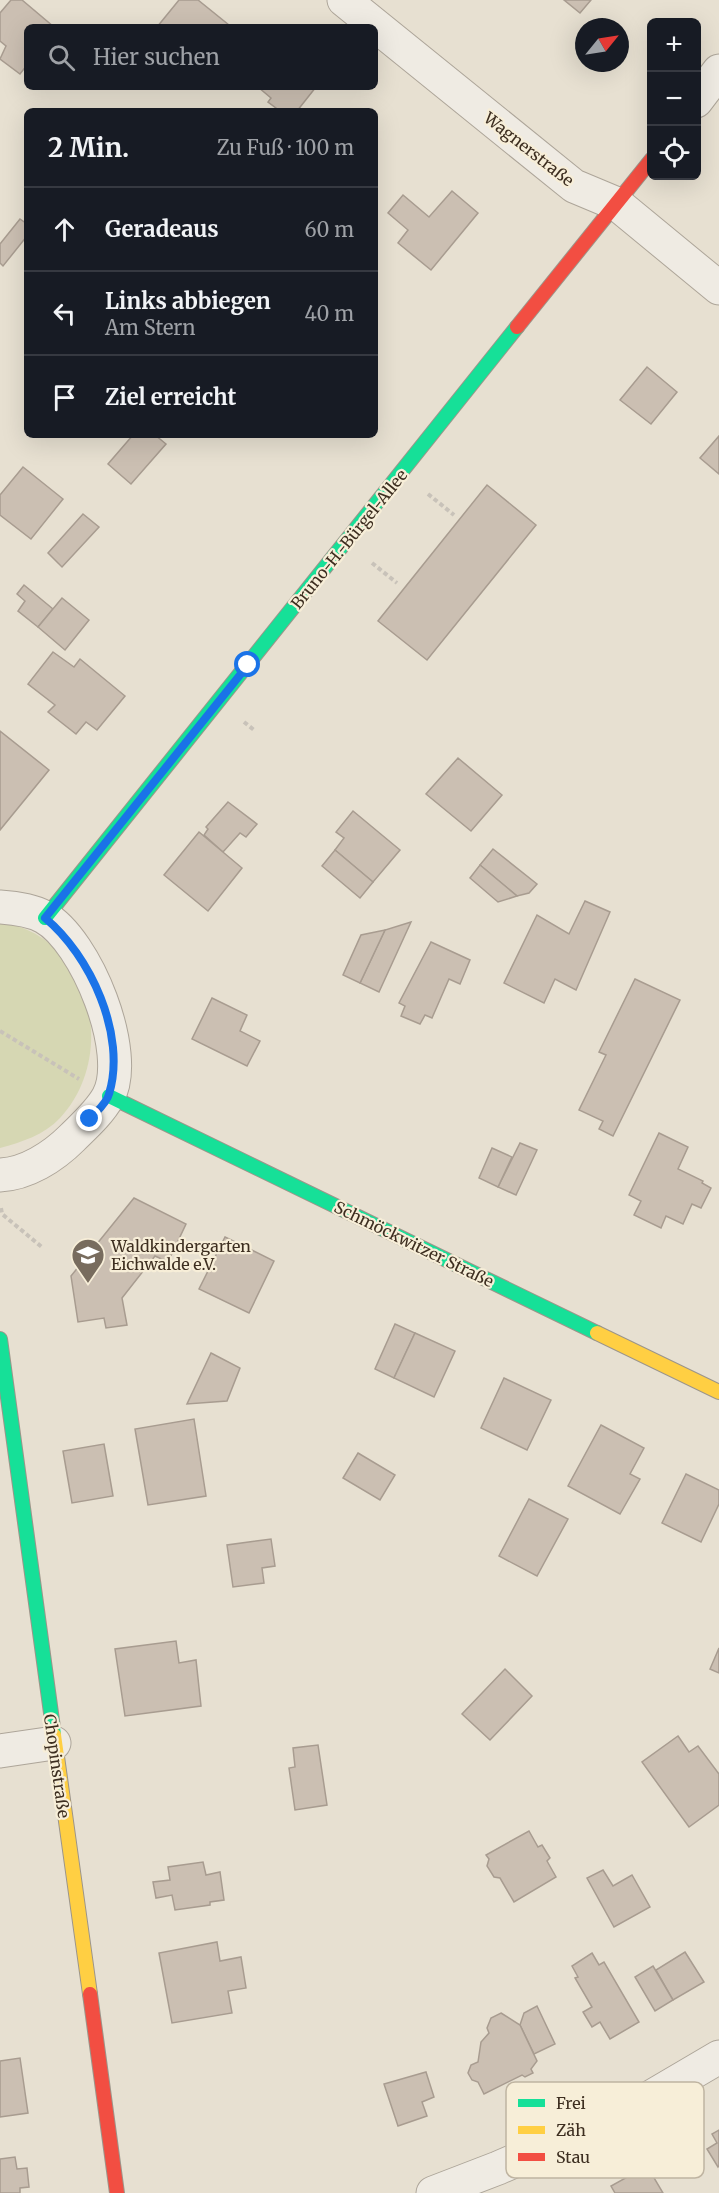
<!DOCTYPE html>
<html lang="de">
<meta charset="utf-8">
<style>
body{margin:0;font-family:Merriweather,serif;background:#20242c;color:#f1f3f6}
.controls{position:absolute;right:18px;top:18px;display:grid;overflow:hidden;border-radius:9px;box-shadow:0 6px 24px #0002}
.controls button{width:54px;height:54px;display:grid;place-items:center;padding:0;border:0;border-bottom:2px solid #363941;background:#171b24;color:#f1f3f6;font:30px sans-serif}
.compass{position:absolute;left:575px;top:18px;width:54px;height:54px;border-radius:50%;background:#171b24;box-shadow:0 6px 24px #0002;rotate:60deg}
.stop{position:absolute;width:18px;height:18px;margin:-14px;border:4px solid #1a73e8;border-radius:50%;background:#fff}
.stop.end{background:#1a73e8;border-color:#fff;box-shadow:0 2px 6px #0008}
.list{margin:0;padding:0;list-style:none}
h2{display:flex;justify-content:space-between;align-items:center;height:78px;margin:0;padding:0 24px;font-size:26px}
h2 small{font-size:20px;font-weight:400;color:#9ea1a6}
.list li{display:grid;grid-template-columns:39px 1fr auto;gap:18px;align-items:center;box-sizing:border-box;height:84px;padding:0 24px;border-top:2px solid #363941}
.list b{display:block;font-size:22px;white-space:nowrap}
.list p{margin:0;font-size:20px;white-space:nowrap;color:#9ea1a6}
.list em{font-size:20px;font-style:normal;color:#9ea1a6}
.icon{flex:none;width:33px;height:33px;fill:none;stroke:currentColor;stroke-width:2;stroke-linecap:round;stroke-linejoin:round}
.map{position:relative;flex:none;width:719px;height:2193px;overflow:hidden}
.search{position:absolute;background:#171b24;box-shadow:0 6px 24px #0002;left:24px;top:24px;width:354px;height:66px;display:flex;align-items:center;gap:15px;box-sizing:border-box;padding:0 21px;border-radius:9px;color:#9ea1a6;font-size:22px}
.panel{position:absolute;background:#171b24;box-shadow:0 6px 24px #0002;left:24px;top:108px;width:354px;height:330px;border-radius:9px}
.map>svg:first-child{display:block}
.green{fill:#d6d7b3}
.building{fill:#cbbfb2;stroke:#a89c90;stroke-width:1.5}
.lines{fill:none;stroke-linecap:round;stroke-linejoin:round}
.street-casing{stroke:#ada599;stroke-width:35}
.fast-casing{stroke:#9c958a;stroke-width:16}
.slow-casing{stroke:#9c958a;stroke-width:16}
.jam-casing{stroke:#9c958a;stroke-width:16}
.path{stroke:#c8c2b9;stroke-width:4;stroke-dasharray:4.5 3;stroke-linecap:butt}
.street{stroke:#efebe3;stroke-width:33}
.fast{stroke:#16e098;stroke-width:14}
.slow{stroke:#ffcf43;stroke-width:14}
.jam{stroke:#f24e42;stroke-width:14}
.route{stroke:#1a73e8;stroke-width:8}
.labels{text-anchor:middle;stroke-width:4.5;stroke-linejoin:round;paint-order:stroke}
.street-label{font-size:16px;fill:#3d2e20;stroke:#f7eed8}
.poi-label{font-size:16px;fill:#3d2e20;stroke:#f7eed8;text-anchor:start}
.key{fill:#f7eed8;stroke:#bfb4a1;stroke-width:1.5}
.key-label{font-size:16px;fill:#3d2e20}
</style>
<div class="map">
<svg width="719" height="2193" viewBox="0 0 719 2193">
<rect width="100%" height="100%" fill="#e7e0d1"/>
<path class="green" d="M0 922C90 935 120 1053 60 1118 44 1135 22 1142 0 1148Z"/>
<g class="building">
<polygon points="11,0 22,0 54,27 27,27 27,65 20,74 0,59 6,46 0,41 0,13"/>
<polygon points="179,0 198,0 229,25 157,27"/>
<polygon points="564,0 591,0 580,13"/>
<polygon points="258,87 316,87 297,111 280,111 268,102 271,98"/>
<polygon points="452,191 478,213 431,270 398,243 408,230 388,213 403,195 429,217"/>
<polygon points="20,219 27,224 27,236 3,266 0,263 0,244"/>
<polygon points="647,367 677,392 651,424 620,400"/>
<polygon points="133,435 155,435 166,444 131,484 108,464"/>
<polygon points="719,436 719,474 700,458"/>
<polygon points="23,467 63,499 31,539 0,515 0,495"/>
<polygon points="487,485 536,525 427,660 378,621"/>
<polygon points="83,514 99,527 62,567 48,553"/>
<polygon points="24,585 53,609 38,627 18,611 25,601 17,594"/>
<polygon points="62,598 89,620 65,650 38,627"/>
<polygon points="53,652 74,667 80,659 125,696 97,730 86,722 76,734 48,712 55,705 28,684"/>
<polygon points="0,731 49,770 0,830"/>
<polygon points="458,758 502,795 471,831 426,794"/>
<polygon points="228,802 257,824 246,837 240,833 223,852 204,835 208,829 206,827"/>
<polygon points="353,811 400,850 373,882 335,850 344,838 336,832"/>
<polygon points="199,832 242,868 208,911 164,875"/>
<polygon points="493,849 537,884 529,893 517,896 480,865"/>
<polygon points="335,850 373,882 360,898 322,866"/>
<polygon points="480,865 517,896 498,902 470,878"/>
<polygon points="585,901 610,912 576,990 555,979 544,1003 504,983 537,915 569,934"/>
<polygon points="411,922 379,992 360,983 385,930"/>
<polygon points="385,930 360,983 343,975 361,935"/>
<polygon points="431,942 470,960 460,984 449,979 432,1018 425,1015 420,1024 401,1016 405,1006 399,1003"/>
<polygon points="635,979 680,1000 613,1136 599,1129 603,1121 579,1110 606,1055 599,1052"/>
<polygon points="212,998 247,1015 240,1031 260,1041 247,1066 192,1039"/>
<polygon points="659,1133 688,1147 678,1169 703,1181 702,1183 711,1188 701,1208 692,1204 683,1224 666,1216 661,1228 634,1215 641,1201 629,1195"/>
<polygon points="520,1143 537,1150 516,1195 498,1187"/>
<polygon points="492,1148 512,1157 498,1187 479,1178"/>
<polygon points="134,1198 186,1224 168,1262 155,1256 122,1298 127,1325 106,1328 104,1318 78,1322 71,1276"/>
<polygon points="225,1237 274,1261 249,1313 199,1289"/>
<polygon points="395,1324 415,1333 394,1378 375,1369"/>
<polygon points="415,1333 455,1351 434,1397 394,1378"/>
<polygon points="211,1353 240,1368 227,1401 187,1404"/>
<polygon points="504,1378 551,1400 527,1450 481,1428"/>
<polygon points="194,1419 206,1496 148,1505 135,1429"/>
<polygon points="601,1425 644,1448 630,1474 640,1479 620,1514 568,1486"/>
<polygon points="104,1444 113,1496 72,1503 63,1451"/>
<polygon points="358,1453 395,1475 380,1500 343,1478"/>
<polygon points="686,1474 719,1490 719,1504 701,1542 662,1523"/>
<polygon points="529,1499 568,1519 537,1576 499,1556"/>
<polygon points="271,1539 275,1566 262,1568 264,1583 233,1587 227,1545"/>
<polygon points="176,1641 179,1663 196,1660 201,1706 125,1716 115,1649"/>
<polygon points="719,1648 719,1673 710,1669"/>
<polygon points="505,1669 532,1696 490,1740 462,1714"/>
<polygon points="678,1736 689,1752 698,1746 719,1774 719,1805 689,1827 642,1762"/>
<polygon points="318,1745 327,1805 295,1810 289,1768 295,1767 293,1748"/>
<polygon points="529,1831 538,1847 542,1845 550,1858 547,1861 556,1877 514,1902 500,1878 494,1877 487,1866 489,1859 486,1855"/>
<polygon points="203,1862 206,1875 220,1872 224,1900 210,1902 210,1905 175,1910 172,1895 156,1898 153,1882 170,1880 168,1867"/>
<polygon points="603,1870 613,1886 632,1875 650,1907 614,1927 587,1878"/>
<polygon points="217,1942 220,1961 241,1957 246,1988 228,1991 232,2013 172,2023 159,1953"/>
<polygon points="685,1952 704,1982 673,2000 656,1970"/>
<polygon points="592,1953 599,1965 604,1962 639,2022 610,2039 600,2022 592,2027 583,2012 592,2007 575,1978 578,1977 572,1966"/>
<polygon points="653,1966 673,2000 655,2011 635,1977"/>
<polygon points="537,2006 555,2044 534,2054 520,2025 524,2013"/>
<polygon points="501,2013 520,2025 537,2061 531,2069 533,2073 525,2077 522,2075 484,2094 478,2082 472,2080 468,2073 471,2065 478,2062 481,2042 489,2033 487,2028 491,2018"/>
<polygon points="20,2058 28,2113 0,2117 0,2061"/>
<polygon points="426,2072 434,2097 422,2102 427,2116 398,2126 384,2084"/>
<polygon points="719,2130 719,2166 718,2167 707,2149 717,2143 712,2134"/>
<polygon points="15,2157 17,2169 27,2168 29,2187 20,2188 20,2193 0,2193 0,2159"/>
<polygon points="647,2166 663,2193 615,2193 611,2186"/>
</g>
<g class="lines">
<defs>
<g id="street">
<polyline points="344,0 574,186 617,204 719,288"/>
<polyline points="696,101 719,71"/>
<path d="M0 907C15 908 31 910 44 917 86 940 132 1054 108 1097 99 1113 84 1126 72 1138 53 1157 26 1174 0 1175"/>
<polyline points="0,1751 54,1743"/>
<polyline points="433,2193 498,2168 622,2114 719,2057"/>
</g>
<g id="fast">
<polyline points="45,918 517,327"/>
<polyline points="109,1096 597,1333"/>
<polyline points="0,1339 54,1735"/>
</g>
<g id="slow">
<polyline points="597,1333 719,1392"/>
<polyline points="54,1735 90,1994"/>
</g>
<g id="jam">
<polyline points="517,327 652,159"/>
<polyline points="90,1994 117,2193"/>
</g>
</defs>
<use href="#street" class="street-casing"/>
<use href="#fast" class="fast-casing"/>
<use href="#slow" class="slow-casing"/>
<use href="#jam" class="jam-casing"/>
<g class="path">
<polyline points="428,494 454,515"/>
<polyline points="372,563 397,583"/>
<polyline points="244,722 254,730"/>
<polyline points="0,1031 79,1079"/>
<polyline points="1,1208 2,1214 43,1248"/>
</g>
<use href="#street" class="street"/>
<use href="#fast" class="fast"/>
<use href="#slow" class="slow"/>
<use href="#jam" class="jam"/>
</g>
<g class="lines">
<path class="route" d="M90 1119C96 1112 107 1103 109 1094 127 1035 90 955 45 918L248 665"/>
</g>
<defs>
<symbol id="school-pin" viewBox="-11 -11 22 30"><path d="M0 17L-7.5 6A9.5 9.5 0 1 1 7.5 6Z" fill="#786c5e" stroke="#f7eed8"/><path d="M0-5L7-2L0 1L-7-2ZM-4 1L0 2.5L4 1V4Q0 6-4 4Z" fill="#fff"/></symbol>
</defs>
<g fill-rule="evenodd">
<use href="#school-pin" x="69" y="1236" width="38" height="52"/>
</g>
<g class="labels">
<g class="street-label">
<text transform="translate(529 149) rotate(38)" y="6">Wagnerstraße</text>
<text transform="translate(349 539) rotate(-51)" y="6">Bruno-H.-Bürgel-Allee</text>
<text transform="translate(414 1244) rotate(26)" y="6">Schmöckwitzer Straße</text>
<text transform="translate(57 1766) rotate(82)" y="6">Chopinstraße</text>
</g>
<g class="poi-label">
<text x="111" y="1252">Waldkindergarten<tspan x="111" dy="18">Eichwalde e.V.</tspan></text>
</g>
</g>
<rect x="506" y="2082" width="198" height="96" rx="9" class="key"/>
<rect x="518" y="2099" width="27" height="8" fill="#16e098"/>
<rect x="518" y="2126" width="27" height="8" fill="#ffcf43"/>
<rect x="518" y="2153" width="27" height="8" fill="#f24e42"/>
<g class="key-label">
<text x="556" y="2109">Frei</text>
<text x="556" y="2136">Zäh</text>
<text x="556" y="2163">Stau</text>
</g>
</svg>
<div class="controls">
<button>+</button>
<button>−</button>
<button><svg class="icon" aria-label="locate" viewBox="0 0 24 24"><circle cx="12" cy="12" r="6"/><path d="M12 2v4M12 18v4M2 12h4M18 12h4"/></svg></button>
</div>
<svg class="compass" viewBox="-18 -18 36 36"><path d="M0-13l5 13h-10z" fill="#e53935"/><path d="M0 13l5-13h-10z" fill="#9ea1a6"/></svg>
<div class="stop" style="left:248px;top:665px"></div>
<div class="stop end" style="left:90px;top:1119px"></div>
<div class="search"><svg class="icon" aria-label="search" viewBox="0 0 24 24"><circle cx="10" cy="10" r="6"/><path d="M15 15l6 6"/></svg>Hier suchen</div>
<section class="panel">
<h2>2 Min.<small>Zu Fuß · 100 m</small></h2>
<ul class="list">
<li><svg class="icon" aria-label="ahead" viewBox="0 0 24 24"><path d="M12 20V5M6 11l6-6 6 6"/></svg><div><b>Geradeaus</b></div><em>60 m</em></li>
<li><svg class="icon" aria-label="left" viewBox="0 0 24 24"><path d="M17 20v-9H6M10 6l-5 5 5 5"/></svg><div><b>Links abbiegen</b><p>Am Stern</p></div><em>40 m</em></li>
<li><svg class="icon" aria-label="arrive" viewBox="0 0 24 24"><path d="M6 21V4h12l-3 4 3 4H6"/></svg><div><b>Ziel erreicht</b></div></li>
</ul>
</section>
</div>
